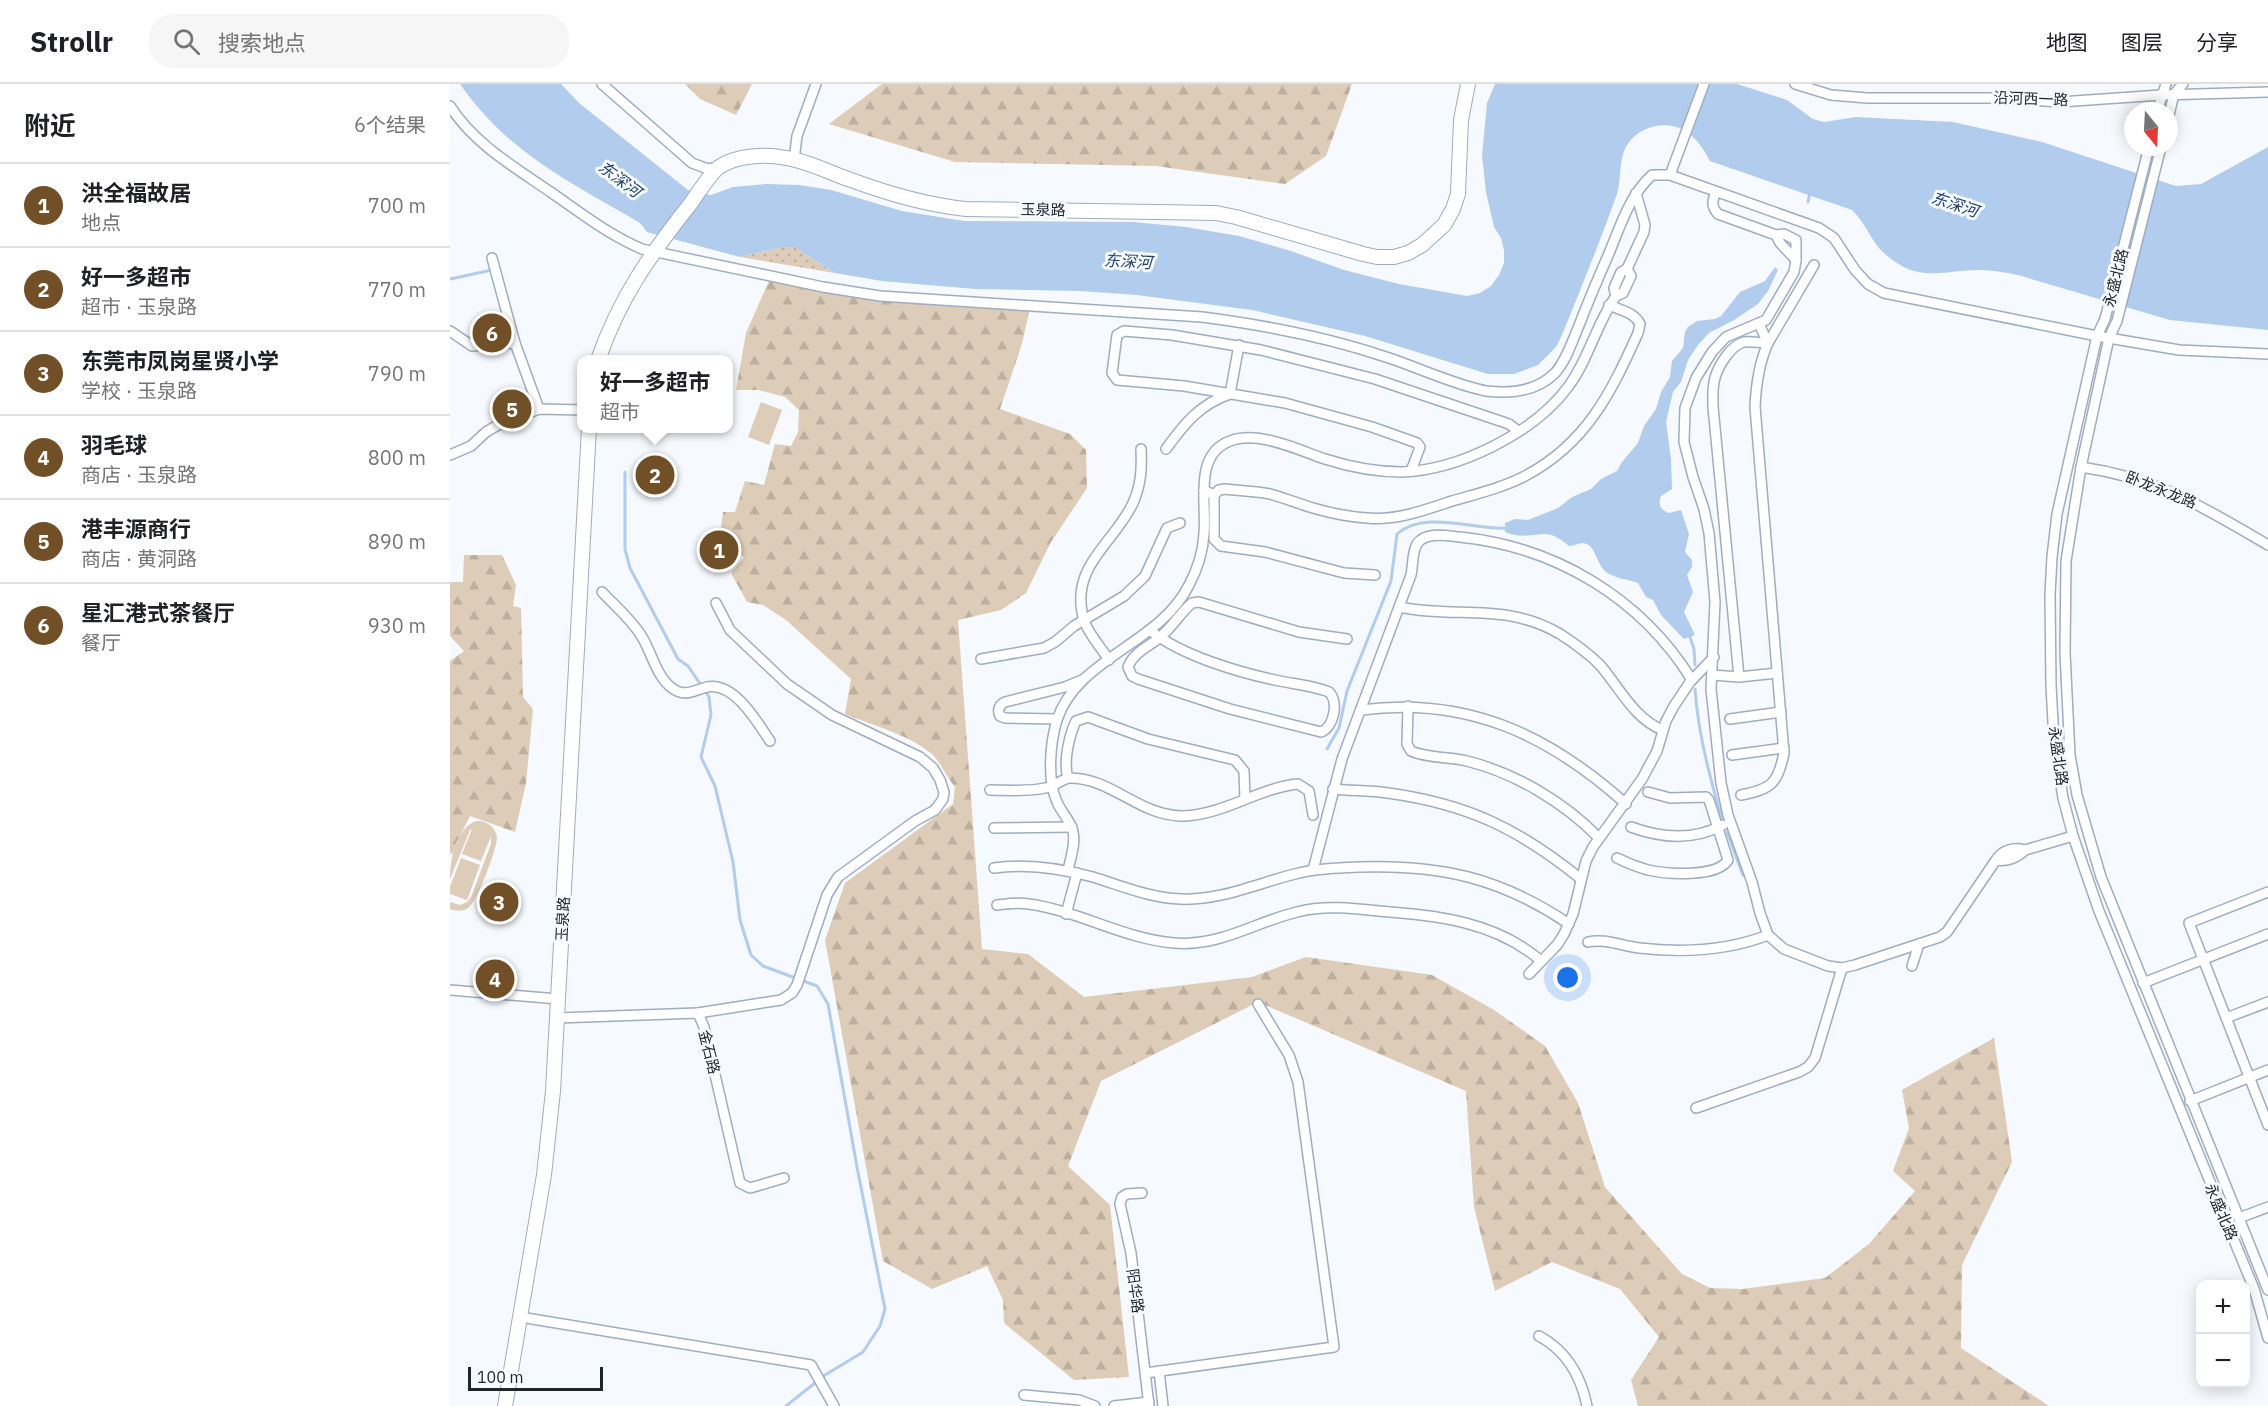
<!DOCTYPE html>
<html lang="zh">
<meta charset="utf-8">
<style>
body{margin:0;font-family:"IBM Plex Sans","Noto Sans SC",sans-serif;background:#f6f6f6;color:#202124}
.controls{position:absolute;right:18px;bottom:18px;display:grid;overflow:hidden;border-radius:12px;box-shadow:0 3px 15px #0003}
.controls button{width:54px;height:54px;display:grid;place-items:center;padding:0;border:0;border-bottom:2px solid #e0e0e0;background:#fff;color:#202124;font:30px sans-serif}
.compass{position:absolute;left:1674px;top:18px;width:54px;height:54px;border-radius:50%;background:#fff;box-shadow:0 3px 15px #0003;rotate:162deg}
.scale{position:absolute;left:18px;bottom:15px;width:135px;box-sizing:border-box;padding-left:6px;border:3px solid #1f252c;border-top:0;font-size:16px;line-height:21px;white-space:nowrap;color:#1f252c;-webkit-text-stroke:4px #f6f9fd;paint-order:stroke}
.you{position:absolute;left:1118px;top:894px;width:21px;height:21px;margin:-15px;border:4px solid #fff;border-radius:50%;background:#1a73e8;box-shadow:0 0 0 9px #1a73e833}
.badge{display:grid;place-items:center;width:39px;height:39px;border-radius:50%;background:#715027;color:#fff;font-size:20px;font-weight:700}
.pin{position:absolute;translate:-50% -50%;border:3px solid #fff;box-shadow:0 2px 6px #0006}
.popup{position:absolute;left:127px;top:271px;width:156px;height:78px;box-sizing:border-box;display:grid;place-content:center;border-radius:12px;background:#fff;filter:drop-shadow(0 2px 4px #0005);font-size:20px;white-space:nowrap;color:#757577}
.popup b{font-size:22px;color:#202124}
.popup::after{content:'';position:absolute;left:50%;top:100%;margin-left:-12px;border:12px solid transparent;border-top-color:#fff}
.list{margin:0;padding:0;list-style:none}
h2{display:flex;justify-content:space-between;align-items:center;height:78px;margin:0;padding:0 24px;font-size:26px}
h2 small{font-size:20px;font-weight:400;color:#757577}
.list li{display:grid;grid-template-columns:39px 1fr auto;gap:18px;align-items:center;box-sizing:border-box;height:84px;padding:0 24px;border-top:2px solid #e0e0e0}
.list b{display:block;font-size:22px;white-space:nowrap}
.list p{margin:0;font-size:20px;white-space:nowrap;color:#757577}
.list em{font-size:20px;font-style:normal;color:#757577}
.icon{flex:none;width:33px;height:33px;fill:none;stroke:currentColor;stroke-width:2;stroke-linecap:round;stroke-linejoin:round}
.map{position:relative;flex:none;width:1818px;height:1322px;overflow:hidden}
header{display:flex;align-items:center;gap:36px;box-sizing:border-box;height:84px;padding:0 30px;background:#fff;border-bottom:2px solid #e0e0e0}
header strong{font-size:28px}
nav{display:flex;gap:33px;margin-inline-start:auto;font-size:21px}
.search{width:420px;height:54px;background:#f6f6f6;display:flex;align-items:center;gap:15px;box-sizing:border-box;padding:0 21px;border-radius:24px;color:#757577;font-size:22px}
main{display:flex}
aside{flex:1;background:#fff}
.map>svg:first-child{display:block}
.forest{fill:url(#forest-firs)}
.park{fill:url(#park-dots)}
.pitch{fill:#ddccb8}
.water{fill:#b2cced}
.lines{fill:none;stroke-linecap:round;stroke-linejoin:round}
.stream{stroke:#b2cced;stroke-width:3}
.street-casing{stroke:#9eadc0;stroke-width:12}
.secondary-casing{stroke:#9eadc0;stroke-width:16}
.street{stroke:#fff;stroke-width:9}
.secondary{stroke:#fff;stroke-width:14}
.labels{text-anchor:middle;stroke-width:6;stroke-linejoin:round;paint-order:stroke}
.street-label{font-size:15px;fill:#1f252c;stroke:#f6f9fd}
.water-label{font-size:16px;font-style:italic;fill:#1d3f6a;stroke:#f6f9fd}
</style>
<header>
<strong>Strollr</strong>
<div class="search"><svg class="icon" aria-label="search" viewBox="0 0 24 24"><circle cx="10" cy="10" r="6"/><path d="M15 15l6 6"/></svg>搜索地点</div>
<nav><a>地图</a><a>图层</a><a>分享</a></nav>
</header>
<main>
<aside>
<h2>附近<small>6个结果</small></h2>
<ul class="list">
<li><span class="badge">1</span><div><b>洪全福故居</b><p>地点</p></div><em>700 m</em></li>
<li><span class="badge">2</span><div><b>好一多超市</b><p>超市 · 玉泉路</p></div><em>770 m</em></li>
<li><span class="badge">3</span><div><b>东莞市凤岗星贤小学</b><p>学校 · 玉泉路</p></div><em>790 m</em></li>
<li><span class="badge">4</span><div><b>羽毛球</b><p>商店 · 玉泉路</p></div><em>800 m</em></li>
<li><span class="badge">5</span><div><b>港丰源商行</b><p>商店 · 黄洞路</p></div><em>890 m</em></li>
<li><span class="badge">6</span><div><b>星汇港式茶餐厅</b><p>餐厅</p></div><em>930 m</em></li>
</ul>
</aside>
<div class="map">
<svg width="1818" height="1322" viewBox="0 0 1818 1322">
<defs>
<pattern id="forest-firs" width="22" height="20" patternUnits="userSpaceOnUse" patternTransform="scale(1.5)"><rect width="22" height="20" fill="#ddccb8"/><path d="M5 1l3.5 6h-7zM16 11l3.5 6h-7z" fill="#bdaf9e"/></pattern>
<pattern id="park-dots" width="8" height="8" patternUnits="userSpaceOnUse" patternTransform="scale(1.5)"><rect width="8" height="8" fill="#ddccb8"/><path d="M2 2h.1M6 6h.1" fill="none" stroke="#bdaf9e" stroke-width="1.8" stroke-linecap="round"/></pattern>
</defs>
<rect width="100%" height="100%" fill="#f6f9fd"/>
<g class="forest">
<polygon points="235,0 302,0 286,31 250,15"/>
<polygon points="432,0 902,0 876,72 835,100 706,82 505,78 379,40"/>
<path d="M319 197 456 216 580 225 571 263 550 325 620 350 636 366 637 404 601 458 576 509 551 526 508 536 532 865 578 870 634 913 802 893 856 873 982 891 1044 926 1095 962 1128 1019 1155 1103 1232 1190 1260 1204 1293 1205 1375 1194 1419 1160 1465 1107 1443 1087 1459 1044 1452 1006 1544 954 1562 1078 1512 1181 1511 1264 1599 1322H1188L1181 1296 1209 1253 1170 1205 1102 1178 1045 1207 1024 1123 1016 1007 808 918 651 997 618 1082 660 1121 679 1293 624 1296 554 1239 553 1216 537 1182 482 1205 433 1177 375 856 395 799 503 720 505 703C499 696 489 677 484 672 463 652 422 641 395 630L401 595 336 536 313 521 297 518 281 489 294 474 271 444 273 428H285L295 397 314 401 325 360 341 362 348 348 349 326 335 313 308 306H286L296 249Z"/>
<polygon points="14,471 52,471 66,501 63,522 71,524 73,613 83,625 76,699 65,748 20,732 6,759 3,770 0,769 0,577 14,567 0,552 0,498 13,498"/>
</g>
<polygon class="park" points="333,163 344,163 385,189 290,173"/>
<g class="pitch">
<polygon points="311,318 332,326 319,361 298,353"/>
<path d="M27 737C37 737 46 743 47 754 47 764 27 819 18 824 12 828 6 827 0 825V818L10 821 17 818 21 813 41 760V752L31 777 12 770 22 745 20 746 0 795C0 777 6 742 27 737Z"/>
<polygon points="11,774 30,781 17,816 0,810 0,803"/>
</g>
<g class="water">
<path d="M10 0H111L129 19 238 106 261 111 283 103 316 100 349 101 381 106 452 127 514 137 683 138 736 143 789 152 841 167 894 186 949 200 1017 212 1030 209 1041 202 1049 191 1054 179V166L1051 154 1044 143 1036 108 1032 72 1037 19 1045 0H1287L1337 16 1363 35 1374 38 1406 33 1503 38 1592 58 1726 102 1751 100 1818 63V246L1720 236 1568 191C1555 188 1541 186 1527 186 1490 187 1468 199 1435 170 1421 158 1416 139 1402 126L1260 77C1255 67 1248 56 1238 49 1219 35 1190 41 1177 61 1168 76 1172 94 1167 110 1150 158 1131 204 1112 251L1106 263 1088 281 1064 290H1038L915 252 802 226 687 211 630 207 525 205 432 197 385 189 344 163H333L290 173 197 148 190 139C119 97 59 70 10 0Z"/>
<path d="M1325 183 1328 186 1318 207 1308 220 1284 236 1259 249 1248 261 1238 276 1231 298 1223 308 1216 338 1221 375 1222 405 1211 412C1208 420 1210 426 1219 429L1231 426 1239 450 1235 468 1242 476V483L1237 491 1243 508 1234 528 1245 551 1234 555 1211 531 1203 516 1196 513 1188 499C1177 495 1166 495 1156 488 1146 480 1146 460 1133 459 1129 459 1124 462 1119 462 1112 456 1103 449 1093 450 1081 451 1067 454 1055 448V439L1065 435 1078 436 1108 424 1122 413 1141 405 1151 395 1167 387 1172 378 1188 359 1194 342 1206 325 1211 308 1220 293 1222 277 1233 264 1235 248 1238 243 1247 237 1265 235 1271 232 1290 208 1315 197Z"/>
</g>
<g class="lines">
<g class="stream">
<polyline points="1358,118 1360,108"/>
<polyline points="0,195 42,186"/>
<polyline points="175,388 175,465 180,484 228,575 238,582 259,613 261,631 251,673 265,702 283,778 290,836 301,871 313,882 367,902 378,920 407,1083 435,1225 430,1242 413,1268 375,1291 336,1322"/>
<polyline points="1239,550 1244,565 1245,581"/>
<path d="M1245 605C1248 649 1259 692 1272 734"/>
<path d="M877 665 889 644 897 607 941 497 947 450C975 425 1026 447 1059 444"/>
<polyline points="1277,748 1293,791"/>
</g>
<defs>
<g id="street">
<polyline points="152,0 242,79 258,85 269,83"/>
<polyline points="1345,0 1381,11 1417,14 1546,14 1610,18 1711,11 1818,8"/>
<path d="M0 22C24 60 66 84 102 109 131 129 159 151 192 165L373 203 430 212 752 233C814 241 877 253 936 273 970 284 1002 300 1036 307 1060 310 1087 307 1105 289 1116 277 1122 258 1128 244 1138 218 1149 192 1160 167 1171 140 1180 111 1202 91H1220L1369 144 1384 154 1405 186 1418 200 1434 209 1647 252 1729 266 1818 270"/>
<polyline points="1707,27 1716,0"/>
<polyline points="1719,31 1724,10 1733,0"/>
<polyline points="1699,63 1655,235 1647,252 1607,430 1602,473 1600,511 1601,601 1604,657 1613,714 1623,752 1649,827 1804,1205 1818,1254"/>
<polyline points="1711,63 1667,237 1659,254 1631,383 1616,477 1615,569 1620,671 1627,711 1651,793 1818,1206"/>
<polyline points="344,76 347,52 366,0"/>
<polyline points="1220,91 1254,0"/>
<path d="M1266 108C1262 117 1261 122 1268 130L1326 151 1334 150 1346 156V176L1330 159 1326 151"/>
<polyline points="42,174 65,259 89,325"/>
<path d="M1346 176 1344 188 1316 236 1276 253 1262 268 1246 294 1235 324 1234 358 1243 393 1254 425 1259 449 1265 518 1261 605 1271 699 1278 731 1302 798 1310 829 1318 851 1334 865 1378 882 1392 884 1405 881 1490 853 1497 848 1546 776C1552 766 1564 763 1575 766 1567 774 1556 778 1546 776"/>
<polyline points="1177,185 1181,192 1173,209 1166,212 1164,204 1171,188 1177,185 1194,148 1195,141 1186,109"/>
<polyline points="0,247 22,262 65,259"/>
<path d="M716 365C734 340 750 320 780 310L789 261"/>
<polyline points="0,371 21,362 36,348 48,341 89,325 132,326"/>
<path d="M1631 383C1708 394 1753 423 1818 461"/>
<polyline points="961,387 970,363 967,359 922,343 835,319 734,302 667,296 662,289 667,251 674,247 722,251 811,266 925,295 1059,340 1068,347"/>
<path d="M754 406 764 411 769 406 775 405C790 407 805 407 820 410 835 414 849 420 863 424 880 429 900 433 917 434 946 437 975 426 1002 417 1026 410 1052 404 1075 392 1136 360 1161 309 1188 249L1190 240C1184 228 1170 226 1159 221"/>
<polyline points="764,411 764,455 771,462 815,468 894,489 925,491"/>
<path d="M152 508C165 522 182 536 192 553 202 569 206 592 222 604 235 614 244 606 257 603 285 598 307 638 320 657"/>
<path d="M949 523C1007 535 1056 518 1110 550 1124 559 1138 569 1150 581 1169 603 1185 636 1213 646"/>
<path d="M701 547C731 571 787 588 825 596 842 600 862 601 879 608 889 618 884 643 871 648L780 625 688 595 682 592 678 583C683 569 698 563 709 554 722 544 730 529 742 519L749 518 849 548 897 555"/>
<polyline points="531,575 594,564 605,558 624,542 674,512 695,492 717,444 730,439"/>
<path d="M659 576C650 562 634 545 632 528 623 480 665 458 683 419 691 401 692 385 691 365"/>
<polyline points="1262,591 1289,593 1327,589"/>
<path d="M1289 593 1263 323C1263 313 1262 303 1265 294 1268 282 1281 261 1294 258 1302 257 1310 259 1318 259L1309 240"/>
<path d="M958 622 957 660 961 667C976 674 1000 673 1017 677 1065 689 1114 718 1149 754"/>
<path d="M911 626C1016 612 1098 650 1176 720"/>
<path d="M607 635 555 634 550 632C547 626 549 621 555 618L615 603 632 596"/>
<polyline points="1280,635 1331,628"/>
<polyline points="1282,671 1334,664"/>
<path d="M618 694C613 678 619 652 626 637L638 633 698 655 785 676 794 687 795 715"/>
<path d="M883 705C901 707 919 706 938 709 1018 720 1069 745 1131 795"/>
<path d="M540 706C557 706 578 708 595 704 604 703 613 694 620 694 662 694 689 732 733 732 774 731 808 704 848 700L859 707 863 731"/>
<path d="M1291 711C1321 705 1328 700 1334 669L1305 323C1306 301 1309 279 1318 259L1364 181"/>
<path d="M1181 743C1211 754 1243 757 1273 741"/>
<polyline points="544,744 622,743"/>
<polyline points="1575,766 1623,752"/>
<path d="M1167 774C1177 779 1187 783 1198 786 1216 790 1267 794 1278 776L1259 716 1256 713 1220 714 1198 708"/>
<path d="M544 784C578 779 610 784 643 793 672 802 700 814 731 815 771 817 810 798 849 789 868 784 889 784 908 783 990 780 1051 794 1119 840"/>
<path d="M863 786 892 675 961 491C963 482 962 468 967 460 975 447 998 452 1010 453 1106 463 1191 514 1242 596"/>
<path d="M618 787C620 775 626 760 623 748 621 737 611 728 607 718 597 696 600 659 607 636 627 574 710 560 739 501 747 486 753 467 754 450 757 419 743 371 780 357 808 346 848 366 875 375 900 383 925 388 952 388 1009 386 1084 349 1118 303 1139 275 1146 240 1166 212"/>
<polyline points="1818,808 1739,839 1818,1041"/>
<path d="M547 821C557 820 568 818 579 820 629 827 674 855 724 859 770 863 805 838 847 828 873 821 902 824 929 827 988 832 1045 837 1091 877"/>
<polyline points="616,830 627,789"/>
<path d="M1138 858C1154 854 1172 862 1189 864 1233 869 1277 867 1318 851"/>
<polyline points="1462,882 1469,860"/>
<polyline points="1079,890 1107,861 1114,850 1123,830 1136,777 1143,763 1192,695 1207,667 1216,637 1224,622 1240,598 1264,573"/>
<polyline points="1693,899 1818,850"/>
<polyline points="0,906 108,915"/>
<polyline points="248,929 331,916 342,909 347,901 377,811 388,793 465,737 485,726 493,715 494,708 490,696 483,684 470,673 382,631 337,600 280,546 266,519"/>
<polyline points="107,934 248,929 254,943 290,1099 300,1104 334,1094"/>
<polyline points="1776,934 1818,918"/>
<polyline points="1740,1017 1818,986"/>
<polyline points="1246,1024 1349,988 1358,983 1365,974 1392,884"/>
<polyline points="692,1109 677,1110 672,1113 670,1120 681,1169 699,1322"/>
<polyline points="1789,1134 1818,1123"/>
<polyline points="70,1233 361,1281 384,1322"/>
<path d="M1089 1252C1117 1267 1131 1292 1137 1322"/>
<polyline points="709,1287 713,1322"/>
<polyline points="696,1289 884,1263 848,998 839,971 808,920"/>
<polyline points="574,1311 629,1316 645,1322"/>
<polyline points="664,1322 699,1318"/>
</g>
<g id="secondary">
<path d="M148 276C170 213 200 171 241 119 248 109 260 90 269 83 287 71 316 70 336 74 358 77 380 89 401 96 439 110 476 121 516 125L766 129 786 133 913 170 927 173H944L958 169 972 161 994 141 1003 125 1008 110 1011 36 1018 0"/>
<polyline points="55,1322 94,1091 103,1007 139,344"/>
</g>
</defs>
<use href="#street" class="street-casing"/>
<use href="#secondary" class="secondary-casing"/>
<use href="#street" class="street"/>
<use href="#secondary" class="secondary"/>
</g>
<g class="labels">
<g class="street-label">
<text transform="translate(1581 15) rotate(2)" y="5">沿河西一路</text>
<text transform="translate(593 126) rotate(1)" y="5">玉泉路</text>
<text transform="translate(1666 194) rotate(-76)" y="5">永盛北路</text>
<text transform="translate(1711 406) rotate(22)" y="5">卧龙永龙路</text>
<text transform="translate(1608 672) rotate(82)" y="5">永盛北路</text>
<text transform="translate(113 835) rotate(-87)" y="5">玉泉路</text>
<text transform="translate(259 968) rotate(76)" y="5">金石路</text>
<text transform="translate(1771 1128) rotate(67)" y="5">永盛北路</text>
<text transform="translate(685 1207) rotate(82)" y="5">阳华路</text>
</g>
<g class="water-label">
<text transform="translate(170 95) rotate(37)" y="6">东深河</text>
<text transform="translate(1505 120) rotate(18)" y="6">东深河</text>
<text transform="translate(678 177) rotate(3)" y="6">东深河</text>
</g>
</g>
</svg>
<div class="controls">
<button>+</button>
<button>−</button>
</div>
<svg class="compass" viewBox="-18 -18 36 36"><path d="M0-13l5 13h-10z" fill="#e53935"/><path d="M0 13l5-13h-10z" fill="#757577"/></svg>
<div class="scale">100 m</div>
<div class="you"></div>
<div class="pin badge" style="left:269px;top:466px">1</div>
<div class="pin badge" style="left:205px;top:391px">2</div>
<div class="popup"><b>好一多超市</b>超市</div>
<div class="pin badge" style="left:49px;top:818px">3</div>
<div class="pin badge" style="left:45px;top:895px">4</div>
<div class="pin badge" style="left:62px;top:325px">5</div>
<div class="pin badge" style="left:42px;top:249px">6</div>
</div>
</main>
